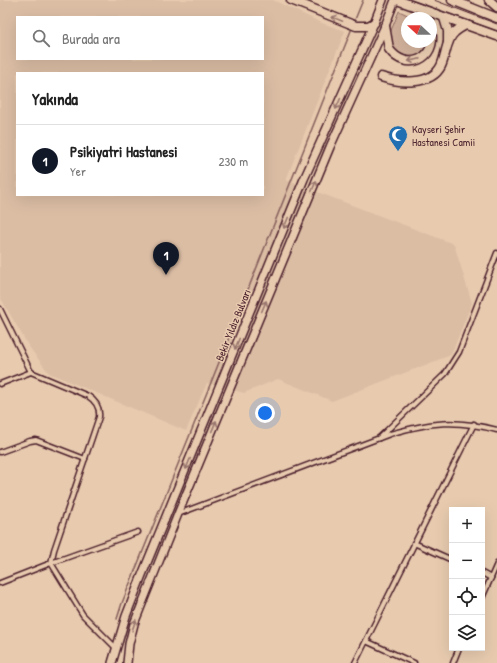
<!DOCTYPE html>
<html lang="tr">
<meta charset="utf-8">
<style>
body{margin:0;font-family:"Patrick Hand",sans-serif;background:#f2f2f2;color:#222}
.controls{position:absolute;right:12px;bottom:12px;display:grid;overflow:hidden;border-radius:0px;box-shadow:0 4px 16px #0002}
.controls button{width:36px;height:36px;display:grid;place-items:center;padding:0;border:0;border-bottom:1px solid #e0e0e0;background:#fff;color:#222;font:20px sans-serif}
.compass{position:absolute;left:401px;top:12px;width:36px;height:36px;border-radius:50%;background:#fff;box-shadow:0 4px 16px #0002;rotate:292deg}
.you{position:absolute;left:265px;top:413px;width:14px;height:14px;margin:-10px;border:3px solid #fff;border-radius:50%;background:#1a73e8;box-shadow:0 0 0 6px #1a73e833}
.badge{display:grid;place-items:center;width:26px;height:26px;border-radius:50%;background:#111827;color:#fff;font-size:13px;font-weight:700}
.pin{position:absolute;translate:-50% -33px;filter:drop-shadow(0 1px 2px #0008)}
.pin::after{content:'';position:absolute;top:21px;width:14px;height:12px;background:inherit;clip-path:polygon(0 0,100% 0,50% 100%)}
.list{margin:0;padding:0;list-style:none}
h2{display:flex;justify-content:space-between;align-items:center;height:52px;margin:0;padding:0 16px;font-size:17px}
h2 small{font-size:13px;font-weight:400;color:#767676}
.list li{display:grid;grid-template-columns:26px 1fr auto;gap:12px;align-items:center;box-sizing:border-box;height:72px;padding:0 16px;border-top:1px solid #e0e0e0}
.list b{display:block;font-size:15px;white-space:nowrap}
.list p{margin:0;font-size:13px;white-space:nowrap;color:#767676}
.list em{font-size:13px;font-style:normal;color:#767676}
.icon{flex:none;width:22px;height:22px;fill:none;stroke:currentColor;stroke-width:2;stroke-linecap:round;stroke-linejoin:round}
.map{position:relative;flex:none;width:497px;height:663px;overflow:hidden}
.search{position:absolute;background:#fff;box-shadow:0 4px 16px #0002;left:16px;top:16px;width:248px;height:44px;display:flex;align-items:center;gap:10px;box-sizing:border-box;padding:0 14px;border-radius:0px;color:#767676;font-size:15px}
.panel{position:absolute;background:#fff;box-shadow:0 4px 16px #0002;left:16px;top:72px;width:248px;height:124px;border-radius:0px}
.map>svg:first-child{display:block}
.built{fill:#dbbda4;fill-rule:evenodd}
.green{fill:#cfaf99;stroke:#8c6762}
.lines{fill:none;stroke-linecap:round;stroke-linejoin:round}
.stream{stroke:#845d5a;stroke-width:1.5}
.street-casing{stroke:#4a1f2b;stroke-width:7}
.primary-casing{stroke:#4a1f2b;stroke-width:10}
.highway-casing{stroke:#4a1f2b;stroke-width:11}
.street{stroke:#e8cbaf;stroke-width:4}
.primary{stroke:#e8cbaf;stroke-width:7}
.highway{stroke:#e8cbaf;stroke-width:8}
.tram{stroke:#4a1f2b;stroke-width:1}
.oneway{stroke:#99756d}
.labels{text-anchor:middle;stroke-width:3;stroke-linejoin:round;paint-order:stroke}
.poi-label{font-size:11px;fill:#4a1f2b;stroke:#e8cbaf;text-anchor:start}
.street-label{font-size:11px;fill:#4a1f2b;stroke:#e8cbaf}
</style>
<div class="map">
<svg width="497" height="663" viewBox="0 0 497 663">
<rect width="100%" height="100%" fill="#e8cbaf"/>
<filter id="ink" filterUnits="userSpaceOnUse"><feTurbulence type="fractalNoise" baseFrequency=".025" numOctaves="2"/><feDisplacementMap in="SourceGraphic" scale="8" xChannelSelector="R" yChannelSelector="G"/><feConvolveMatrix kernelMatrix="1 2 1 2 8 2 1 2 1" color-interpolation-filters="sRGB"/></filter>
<g filter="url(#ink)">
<path class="built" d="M0 0H273L322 23 345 31 286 180 454 244 472 303 451 355 332 401 278 379 244 393 207 383 186 431 49 373 29 347 0 297ZM17 17H263V59H17ZM17 73H263V195H17Z"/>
<path class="green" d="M399 11 414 18H407V42H427C421 61 407 59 393 50L390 33Z"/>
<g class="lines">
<g class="stream">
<polyline points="354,22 363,0"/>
<polyline points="117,619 122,603 216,370 352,28"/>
</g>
<defs>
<g id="street">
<path d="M0 309 31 372 88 396C96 401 100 408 99 417L54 550 51 563 83 615 116 648"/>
<polyline points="0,384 31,372"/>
<polyline points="379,438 445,374 459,352 497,253"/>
<polyline points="0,452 30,441 36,440 85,459"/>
<path d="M178 514 390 434C431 422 455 419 497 430"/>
<polyline points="414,543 452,560"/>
<polyline points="482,573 491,578"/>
<polyline points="0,583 51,563 138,532"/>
<polyline points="482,598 497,564"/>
<polyline points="366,641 414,663"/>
<polyline points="355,663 474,424"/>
<polyline points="453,663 459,648"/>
</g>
<g id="primary">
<polyline points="112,663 126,616 142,575 304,179 374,23 383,0"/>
<polyline points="127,663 129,644 134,624 178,514 330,147 385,26 395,0"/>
</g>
<g id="highway">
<polyline points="291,0 356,26 368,26 374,23"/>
<polyline points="397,0 497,36"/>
<polyline points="452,0 497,18"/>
<polyline points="489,0 497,7"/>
<polyline points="444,18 448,31 448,42"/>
<path d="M385 26 389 49C406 73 438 59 431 31"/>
<path d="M381 77C399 83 431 86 441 66 446 56 446 39 455 32 458 29 462 27 466 25"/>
</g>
</defs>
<use href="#street" class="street-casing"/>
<use href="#primary" class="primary-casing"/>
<use href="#highway" class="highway-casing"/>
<use href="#street" class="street"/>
<use href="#primary" class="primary"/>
<use href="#highway" class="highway"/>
<g class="tram">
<polyline points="410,0 497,31"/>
<polyline points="434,0 497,24"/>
</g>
</g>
<defs><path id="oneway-shaft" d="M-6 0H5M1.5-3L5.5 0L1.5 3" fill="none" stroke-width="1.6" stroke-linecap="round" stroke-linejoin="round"/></defs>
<g class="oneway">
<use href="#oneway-shaft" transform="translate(337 19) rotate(-158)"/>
<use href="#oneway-shaft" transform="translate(414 60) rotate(169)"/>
<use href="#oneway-shaft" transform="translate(338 104) rotate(114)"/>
<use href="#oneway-shaft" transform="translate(314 186) rotate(-67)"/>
<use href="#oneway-shaft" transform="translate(286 223) rotate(112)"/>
<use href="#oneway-shaft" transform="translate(264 306) rotate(-67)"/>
<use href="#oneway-shaft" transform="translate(237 344) rotate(112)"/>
<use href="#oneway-shaft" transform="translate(214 426) rotate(-67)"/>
<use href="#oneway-shaft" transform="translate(188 464) rotate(112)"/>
<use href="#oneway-shaft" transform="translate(134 625) rotate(-71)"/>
</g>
</g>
<defs>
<symbol id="mosque-pin" viewBox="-11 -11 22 30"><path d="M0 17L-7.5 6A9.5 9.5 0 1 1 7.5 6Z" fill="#1f6fb2" stroke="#e8cbaf"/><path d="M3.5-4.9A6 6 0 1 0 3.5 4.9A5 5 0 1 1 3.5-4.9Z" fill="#fff"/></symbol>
</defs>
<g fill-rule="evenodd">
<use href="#mosque-pin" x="387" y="124" width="22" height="30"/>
</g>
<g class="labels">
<g class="poi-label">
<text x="412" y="133">Kayseri Şehir<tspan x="412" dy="13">Hastanesi Camii</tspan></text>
</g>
<g class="street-label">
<text transform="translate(233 325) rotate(-68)" y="4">Bekir Yıldız Bulvarı</text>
</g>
</g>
</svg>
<div class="controls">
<button>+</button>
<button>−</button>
<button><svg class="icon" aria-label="locate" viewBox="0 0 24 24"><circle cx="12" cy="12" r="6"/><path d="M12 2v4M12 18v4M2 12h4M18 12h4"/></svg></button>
<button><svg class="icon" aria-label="layers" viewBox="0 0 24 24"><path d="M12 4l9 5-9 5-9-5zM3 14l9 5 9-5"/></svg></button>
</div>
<svg class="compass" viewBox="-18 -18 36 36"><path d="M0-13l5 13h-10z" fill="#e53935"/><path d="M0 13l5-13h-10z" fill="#767676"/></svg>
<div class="you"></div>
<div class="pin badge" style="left:166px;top:275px">1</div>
<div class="search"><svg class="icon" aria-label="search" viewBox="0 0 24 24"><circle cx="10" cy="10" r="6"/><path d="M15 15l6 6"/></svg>Burada ara</div>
<section class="panel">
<h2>Yakında<small></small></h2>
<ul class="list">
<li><span class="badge">1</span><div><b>Psikiyatri Hastanesi</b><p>Yer</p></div><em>230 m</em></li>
</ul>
</section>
</div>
